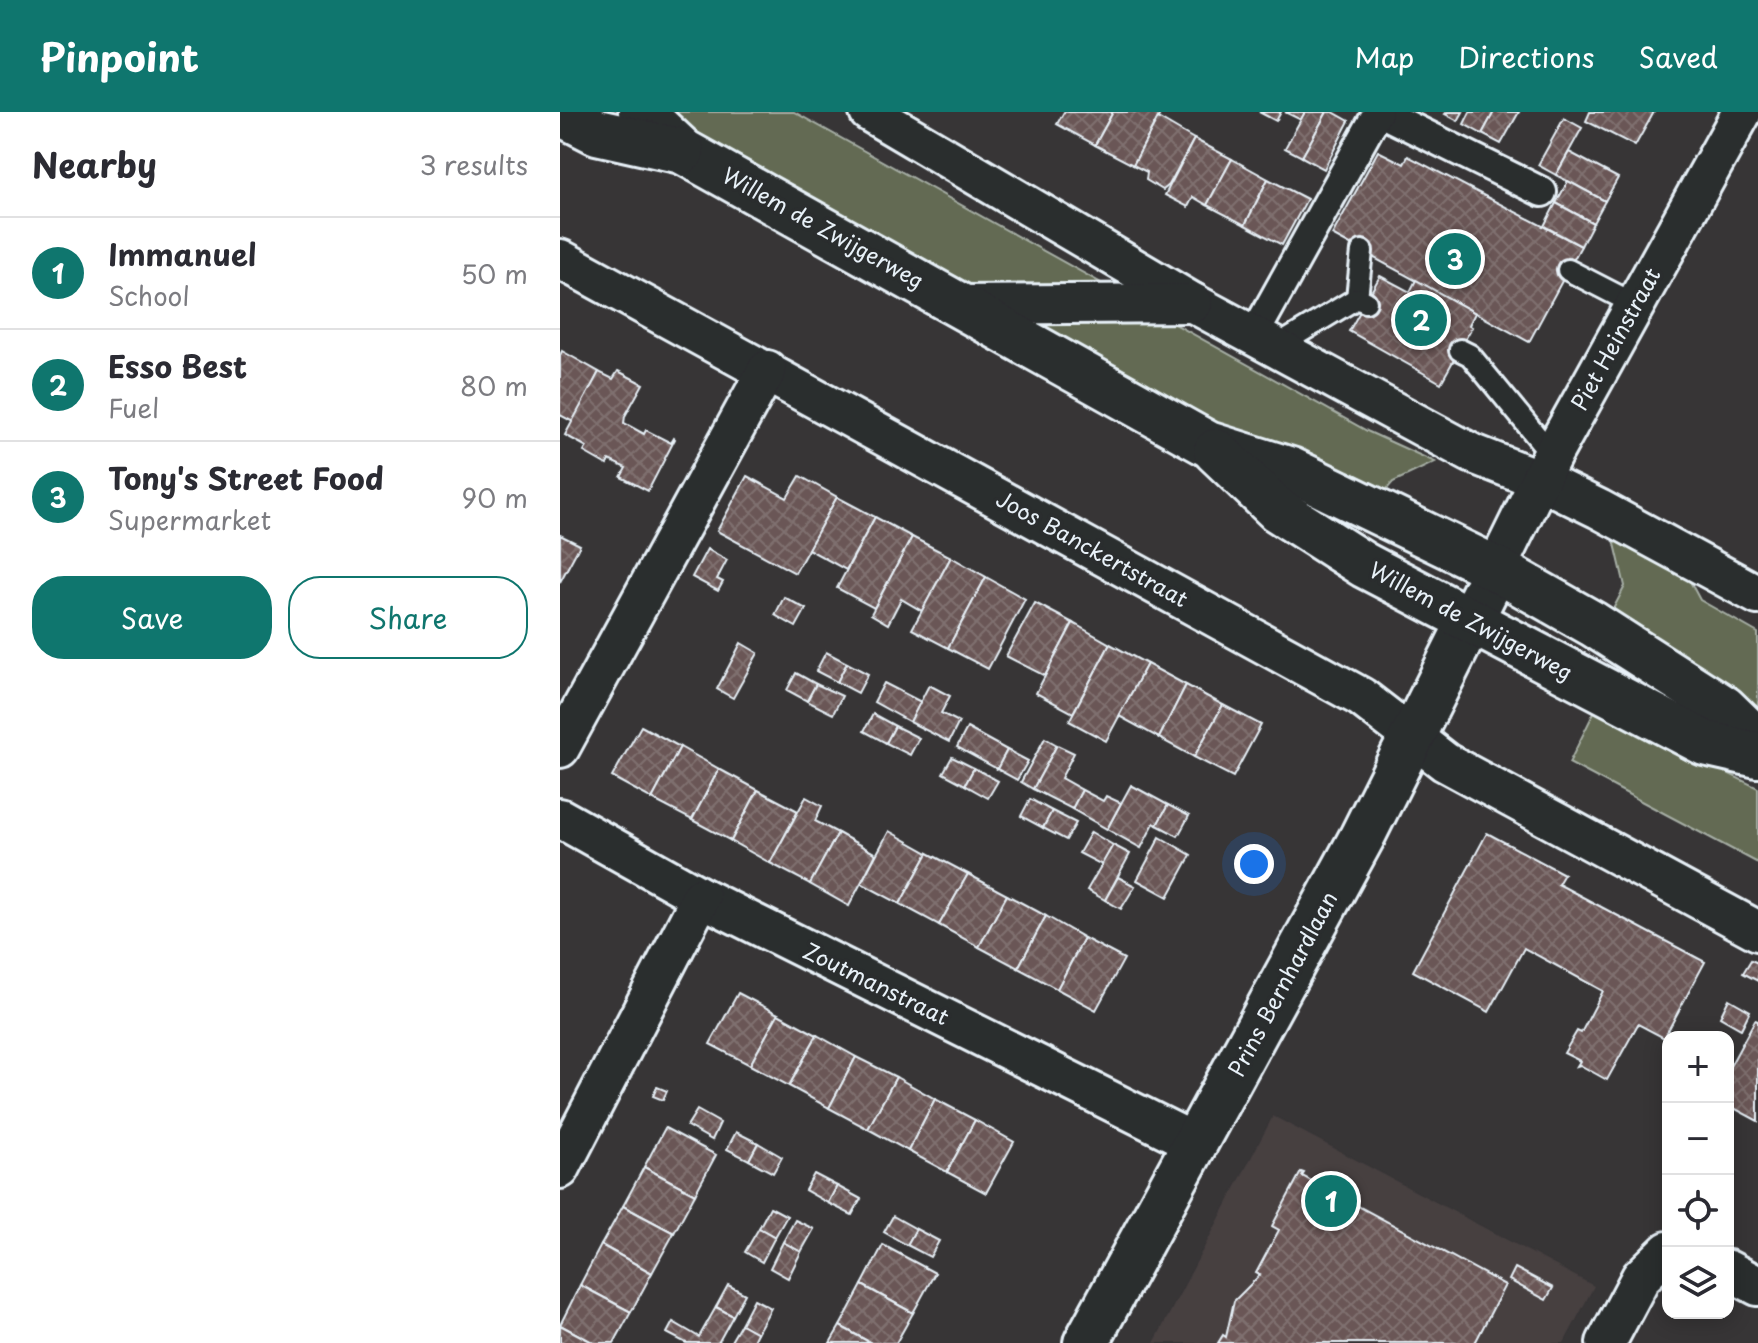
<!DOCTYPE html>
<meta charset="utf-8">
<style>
body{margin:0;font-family:"Playpen Sans",sans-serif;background:#f2f2f3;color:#2b2b33}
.controls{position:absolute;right:24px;bottom:24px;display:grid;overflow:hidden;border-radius:16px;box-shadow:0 4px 20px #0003}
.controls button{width:72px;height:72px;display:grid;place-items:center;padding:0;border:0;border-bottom:2px solid #e1e1e2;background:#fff;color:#2b2b33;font:40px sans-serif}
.you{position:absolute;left:694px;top:752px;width:28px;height:28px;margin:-20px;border:6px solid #fff;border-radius:50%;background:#1a73e8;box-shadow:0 0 0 12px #1a73e833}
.badge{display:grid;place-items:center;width:52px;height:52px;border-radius:50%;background:#0f766e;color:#fff;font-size:26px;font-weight:700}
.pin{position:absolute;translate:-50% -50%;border:4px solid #fff;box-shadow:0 2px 8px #0006}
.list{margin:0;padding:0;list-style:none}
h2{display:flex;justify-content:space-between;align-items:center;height:104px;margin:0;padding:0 32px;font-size:34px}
h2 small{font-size:26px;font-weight:400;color:#7c7c81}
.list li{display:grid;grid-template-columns:52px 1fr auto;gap:24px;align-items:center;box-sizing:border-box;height:112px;padding:0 32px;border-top:2px solid #e1e1e2}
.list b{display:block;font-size:30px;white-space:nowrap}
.list p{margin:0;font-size:26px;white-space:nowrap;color:#7c7c81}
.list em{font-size:26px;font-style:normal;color:#7c7c81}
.actions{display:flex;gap:16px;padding:24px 32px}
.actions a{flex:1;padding:18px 0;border:2px solid #0f766e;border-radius:32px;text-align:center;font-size:28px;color:#0f766e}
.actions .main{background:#0f766e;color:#fff}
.icon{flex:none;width:44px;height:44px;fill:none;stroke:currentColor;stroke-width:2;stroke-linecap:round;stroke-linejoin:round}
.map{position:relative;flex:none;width:1198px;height:1231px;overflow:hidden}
header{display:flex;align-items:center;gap:48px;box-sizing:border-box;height:112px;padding:0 40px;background:#0f766e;color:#fff}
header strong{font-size:38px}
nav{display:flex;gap:44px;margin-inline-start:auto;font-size:28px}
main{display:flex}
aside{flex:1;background:#fff}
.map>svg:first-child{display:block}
.built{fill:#463f40}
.grass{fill:#636b52;stroke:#a6aea5;stroke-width:2}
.building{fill:url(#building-cross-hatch);stroke:#e8f1f8;stroke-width:2}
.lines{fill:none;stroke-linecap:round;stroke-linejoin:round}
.service-casing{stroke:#e8f1f8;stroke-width:26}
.pedestrian-casing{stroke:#e8f1f8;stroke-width:34}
.minor-casing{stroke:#e8f1f8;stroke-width:44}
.tertiary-casing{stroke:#e8f1f8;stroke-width:50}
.secondary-casing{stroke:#e8f1f8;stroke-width:50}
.service{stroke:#2a2d2e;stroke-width:20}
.pedestrian{stroke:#2a2d2e;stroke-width:28}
.minor{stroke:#2a2d2e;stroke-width:38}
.tertiary{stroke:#2a2d2e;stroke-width:44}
.secondary{stroke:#2a2d2e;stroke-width:44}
.labels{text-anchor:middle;stroke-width:7;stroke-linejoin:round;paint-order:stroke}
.street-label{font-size:22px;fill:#e8f1f8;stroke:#2a2d2e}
</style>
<header>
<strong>Pinpoint</strong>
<nav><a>Map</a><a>Directions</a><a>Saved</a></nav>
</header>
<main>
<aside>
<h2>Nearby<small>3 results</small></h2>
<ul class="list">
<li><span class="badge">1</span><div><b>Immanuel</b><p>School</p></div><em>50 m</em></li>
<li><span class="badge">2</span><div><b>Esso Best</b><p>Fuel</p></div><em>80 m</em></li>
<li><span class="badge">3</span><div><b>Tony's Street Food</b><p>Supermarket</p></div><em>90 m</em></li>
</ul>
<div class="actions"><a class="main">Save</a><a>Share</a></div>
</aside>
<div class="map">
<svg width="1198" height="1231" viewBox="0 0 1198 1231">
<defs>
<pattern id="building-cross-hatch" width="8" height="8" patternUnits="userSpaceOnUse" patternTransform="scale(2)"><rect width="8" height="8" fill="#6a5756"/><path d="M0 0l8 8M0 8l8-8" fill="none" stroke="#7f706f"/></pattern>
</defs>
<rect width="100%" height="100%" fill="#373536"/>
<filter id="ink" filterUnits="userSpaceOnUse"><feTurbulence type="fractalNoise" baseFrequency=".0125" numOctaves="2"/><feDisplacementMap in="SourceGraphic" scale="16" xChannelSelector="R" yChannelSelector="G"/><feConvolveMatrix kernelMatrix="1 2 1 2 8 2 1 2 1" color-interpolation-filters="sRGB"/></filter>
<g filter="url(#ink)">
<polygon class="built" points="713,1004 1034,1174 1004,1231 594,1231"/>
<g class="grass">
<polygon points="104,0 234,0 809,320 875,350 833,370 820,385 636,301 164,37"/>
<polygon points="1052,419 1126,462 1140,488 1198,521 1198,600 1050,503 1065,474"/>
<polygon points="1036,596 1198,676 1198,751 1009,651"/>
</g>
<g class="building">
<polygon points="504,0 553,0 535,33 497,12"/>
<polygon points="553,0 601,0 573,53 535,33"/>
<polygon points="699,0 721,0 716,9"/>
<polygon points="725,0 745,0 741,8"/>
<polygon points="745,0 767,0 742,45 725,36"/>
<polygon points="767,0 773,0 789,9 764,57 742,45"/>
<polygon points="887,0 903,0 898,9 885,2"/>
<polygon points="910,0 934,0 922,22 904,12"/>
<polygon points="934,0 959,0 941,32 922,22"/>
<polygon points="1030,0 1094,0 1075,34 1026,9"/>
<polygon points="598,6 634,27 609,73 603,78 586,68 587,60 573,53"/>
<polygon points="1004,6 1022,16 996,63 978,53"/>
<polygon points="634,27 672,47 647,93 633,85 628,95 605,83"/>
<polygon points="818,39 844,52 848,44 1021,134 969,230 772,123"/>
<polygon points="1009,40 1058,66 1045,89 996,63"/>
<polygon points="672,47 708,67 685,113 647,93"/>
<polygon points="708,67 747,87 722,133 685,113"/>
<polygon points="1008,69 1045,89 1033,111 996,91"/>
<polygon points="996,91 1033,111 1021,134 984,114"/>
<polygon points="820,164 850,180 856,168 915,201 909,213 912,215 881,271 789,219"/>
<polygon points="2,239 39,260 13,310 0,303 0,243"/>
<polygon points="58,259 83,272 65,304 64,311 84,322 86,318 111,331 114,326 115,327 88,379 61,365 66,356 49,348 47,353 24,340 27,335 5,323 39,260 53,267"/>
<polygon points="187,364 227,386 240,364 277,385 235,461 157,419"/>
<polygon points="277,385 315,405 286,458 248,437"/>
<polygon points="315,405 352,425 314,496 277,476"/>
<polygon points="0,423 20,433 0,470"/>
<polygon points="352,425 391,445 362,499 341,487 328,512 311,502"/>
<polygon points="147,437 167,448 157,467 163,470 158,479 132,465"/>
<polygon points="391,445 426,465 388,536 352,517"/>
<polygon points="426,465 465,487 428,557 388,536"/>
<polygon points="224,485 246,497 236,515 215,503"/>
<polygon points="475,491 513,511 485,564 446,544"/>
<polygon points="513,511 550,532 513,601 476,581"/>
<polygon points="181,531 198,541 173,586 157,577"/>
<polygon points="550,532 587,552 546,629 509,609"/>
<polygon points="266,540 287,551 277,570 256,559"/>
<polygon points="287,551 308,562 298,581 277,570"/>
<polygon points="587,552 626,573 599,626 559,604"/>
<polygon points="236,561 256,572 247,589 227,578"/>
<polygon points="324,571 361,590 350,610 314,590"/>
<polygon points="256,572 282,584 273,602 247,589"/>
<polygon points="369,573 390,584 381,601 399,610 389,630 350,610"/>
<polygon points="626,573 663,593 634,645 599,626"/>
<polygon points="663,593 701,613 673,665 634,645"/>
<polygon points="313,602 335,614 326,631 304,619"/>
<polygon points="81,614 120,635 92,687 52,665"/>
<polygon points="335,614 359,626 350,643 326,631"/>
<polygon points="407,616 447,638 437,657 397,635"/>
<polygon points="485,626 497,633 473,677 461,670"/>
<polygon points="497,633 514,641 501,666 522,678 512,697 473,677"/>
<polygon points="120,635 159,657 132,708 92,687"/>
<polygon points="447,638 468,649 457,668 437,657"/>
<polygon points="392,645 414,656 405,673 383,661"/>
<polygon points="414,656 438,669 428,686 405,673"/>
<polygon points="159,657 198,678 171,729 132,708"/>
<polygon points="571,673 608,693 597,713 594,711 581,736 547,717"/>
<polygon points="198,678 238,699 210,751 171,729"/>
<polygon points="522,678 543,689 546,684 561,691 547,717 512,697"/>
<polygon points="246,685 262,694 255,709 278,721 250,772 210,751"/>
<polygon points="470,687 492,699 483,716 461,704"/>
<polygon points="608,693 629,704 618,724 597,713"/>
<polygon points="492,699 516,711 506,728 483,716"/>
<polygon points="329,719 368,741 340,792 301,771"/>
<polygon points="531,720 553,733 542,753 519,741"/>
<polygon points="278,721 316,742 289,794 250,772"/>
<polygon points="927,721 1004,762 998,772 1145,850 1104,926 1078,912 1047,968 1020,953 1017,954 1020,949 1004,941 1017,919 1021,921 1043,879 964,836 929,900 853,859"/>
<polygon points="600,725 631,743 608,785 577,768"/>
<polygon points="553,733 570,742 545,788 527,778"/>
<polygon points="368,741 408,762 379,813 340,792"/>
<polygon points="408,762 447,783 419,835 379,813"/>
<polygon points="558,765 575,774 561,797 545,788"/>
<polygon points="447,783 486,804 458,856 419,835"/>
<polygon points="486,804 524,826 497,877 458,856"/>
<polygon points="524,826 564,847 536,898 497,877"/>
<polygon points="1191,848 1198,851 1198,869 1183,861"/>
<polygon points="178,881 218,902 190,953 150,932"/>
<polygon points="1169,887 1190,899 1181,917 1160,905"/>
<polygon points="218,902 257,923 229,974 190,953"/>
<polygon points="1195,908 1198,909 1198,1009 1168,993 1168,958"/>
<polygon points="257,923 296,945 269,996 229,974"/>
<polygon points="296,945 336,965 308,1017 269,996"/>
<polygon points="336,965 375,987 348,1039 308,1017"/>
<polygon points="97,975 107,979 103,988 93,984"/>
<polygon points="375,987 415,1008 387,1060 348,1039"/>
<polygon points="137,998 160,1011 152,1028 127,1014"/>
<polygon points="415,1008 454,1030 426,1081 387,1060"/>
<polygon points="105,1016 156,1043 135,1082 84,1055"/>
<polygon points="176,1020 198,1031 189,1048 167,1037"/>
<polygon points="198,1031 222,1045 213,1061 189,1048"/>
<polygon points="84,1055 135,1082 114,1121 63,1094"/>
<polygon points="741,1060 744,1061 742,1064 945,1173 915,1231 658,1231 663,1223 666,1225 674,1189 700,1163 696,1161 719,1118 712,1114"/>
<polygon points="254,1062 277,1074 268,1091 245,1078"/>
<polygon points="277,1074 301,1087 292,1103 268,1091"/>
<polygon points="63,1094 114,1121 92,1161 41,1133"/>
<polygon points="210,1095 227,1104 215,1125 199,1116"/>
<polygon points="333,1104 356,1117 347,1133 324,1120"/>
<polygon points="235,1108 254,1117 241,1140 223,1130"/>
<polygon points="199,1116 215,1125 202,1150 185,1140"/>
<polygon points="356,1117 379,1129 370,1145 347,1133"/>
<polygon points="223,1130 241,1140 228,1166 210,1156"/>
<polygon points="41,1133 92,1161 71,1200 20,1173"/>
<polygon points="323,1133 375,1161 353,1201 302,1173"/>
<polygon points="955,1156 993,1176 986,1188 949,1168"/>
<polygon points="20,1173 71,1200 54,1231 34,1231 0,1213"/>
<polygon points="168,1173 185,1182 173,1204 156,1195"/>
<polygon points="302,1173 353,1201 336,1231 311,1231 280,1214"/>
<polygon points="194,1187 211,1196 197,1221 181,1212"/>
<polygon points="156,1195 173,1204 158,1231 126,1231 107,1221 113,1210 139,1225"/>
<polygon points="181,1212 197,1221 192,1231 170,1231"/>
<polygon points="0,1213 34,1231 0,1231"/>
<polygon points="280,1214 311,1231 270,1231"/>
</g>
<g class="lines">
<defs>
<g id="service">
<polyline points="1008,158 1076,193"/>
<polyline points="797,186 802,139"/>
<polyline points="716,235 797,186 806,190"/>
<polyline points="900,238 910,243 992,343"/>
</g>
<g id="pedestrian">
<polyline points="820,0 982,80"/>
<polyline points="694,223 818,0"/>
</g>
<g id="minor">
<polyline points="309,0 633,191 911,341 980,368 1039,397 1198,483"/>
<polyline points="0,147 801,585 885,650 1198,819"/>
<polyline points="402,193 633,191"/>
<polyline points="936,457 992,343 1182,0"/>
<polyline points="0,636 207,258"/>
<polyline points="0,706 141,785 637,1032"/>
<polyline points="0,1057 141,785"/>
<polyline points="1168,1158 1198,1174"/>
<polyline points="1046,1231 1081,1165 1108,1139"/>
</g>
<polyline id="tertiary" points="526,1231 802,725 936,457"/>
<g id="secondary">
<polyline points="81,0 124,40 648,332 731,358 936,457 1033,512 1164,596 1198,629"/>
<polyline points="0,1 37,20 122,39"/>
<polyline points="656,339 718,398 804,453 1145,631 1198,643"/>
</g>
</defs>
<use href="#service" class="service-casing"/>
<use href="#pedestrian" class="pedestrian-casing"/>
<use href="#minor" class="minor-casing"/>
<use href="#tertiary" class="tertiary-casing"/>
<use href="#secondary" class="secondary-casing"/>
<use href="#service" class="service"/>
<use href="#pedestrian" class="pedestrian"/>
<use href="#minor" class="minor"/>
<use href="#tertiary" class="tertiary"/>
<use href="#secondary" class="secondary"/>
</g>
</g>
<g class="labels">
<g class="street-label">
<text transform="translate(263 116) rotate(29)" y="8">Willem de Zwijgerweg</text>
<text transform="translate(1056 227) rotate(-61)" y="8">Piet Heinstraat</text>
<text transform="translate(532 437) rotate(29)" y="8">Joos Banckertstraat</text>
<text transform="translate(911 509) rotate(28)" y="8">Willem de Zwijgerweg</text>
<text transform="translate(316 872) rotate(26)" y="8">Zoutmanstraat</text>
<text transform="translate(723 872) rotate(-62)" y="8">Prins Bernhardlaan</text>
</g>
</g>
</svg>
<div class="controls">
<button>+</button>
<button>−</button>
<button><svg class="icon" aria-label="locate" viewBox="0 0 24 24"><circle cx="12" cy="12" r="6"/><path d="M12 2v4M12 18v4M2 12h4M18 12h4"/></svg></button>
<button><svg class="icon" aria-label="layers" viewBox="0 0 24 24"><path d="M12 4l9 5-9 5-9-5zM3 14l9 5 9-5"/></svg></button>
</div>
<div class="you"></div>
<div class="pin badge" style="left:771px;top:1089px">1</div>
<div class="pin badge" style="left:861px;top:208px">2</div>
<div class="pin badge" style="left:895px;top:147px">3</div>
</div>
</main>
